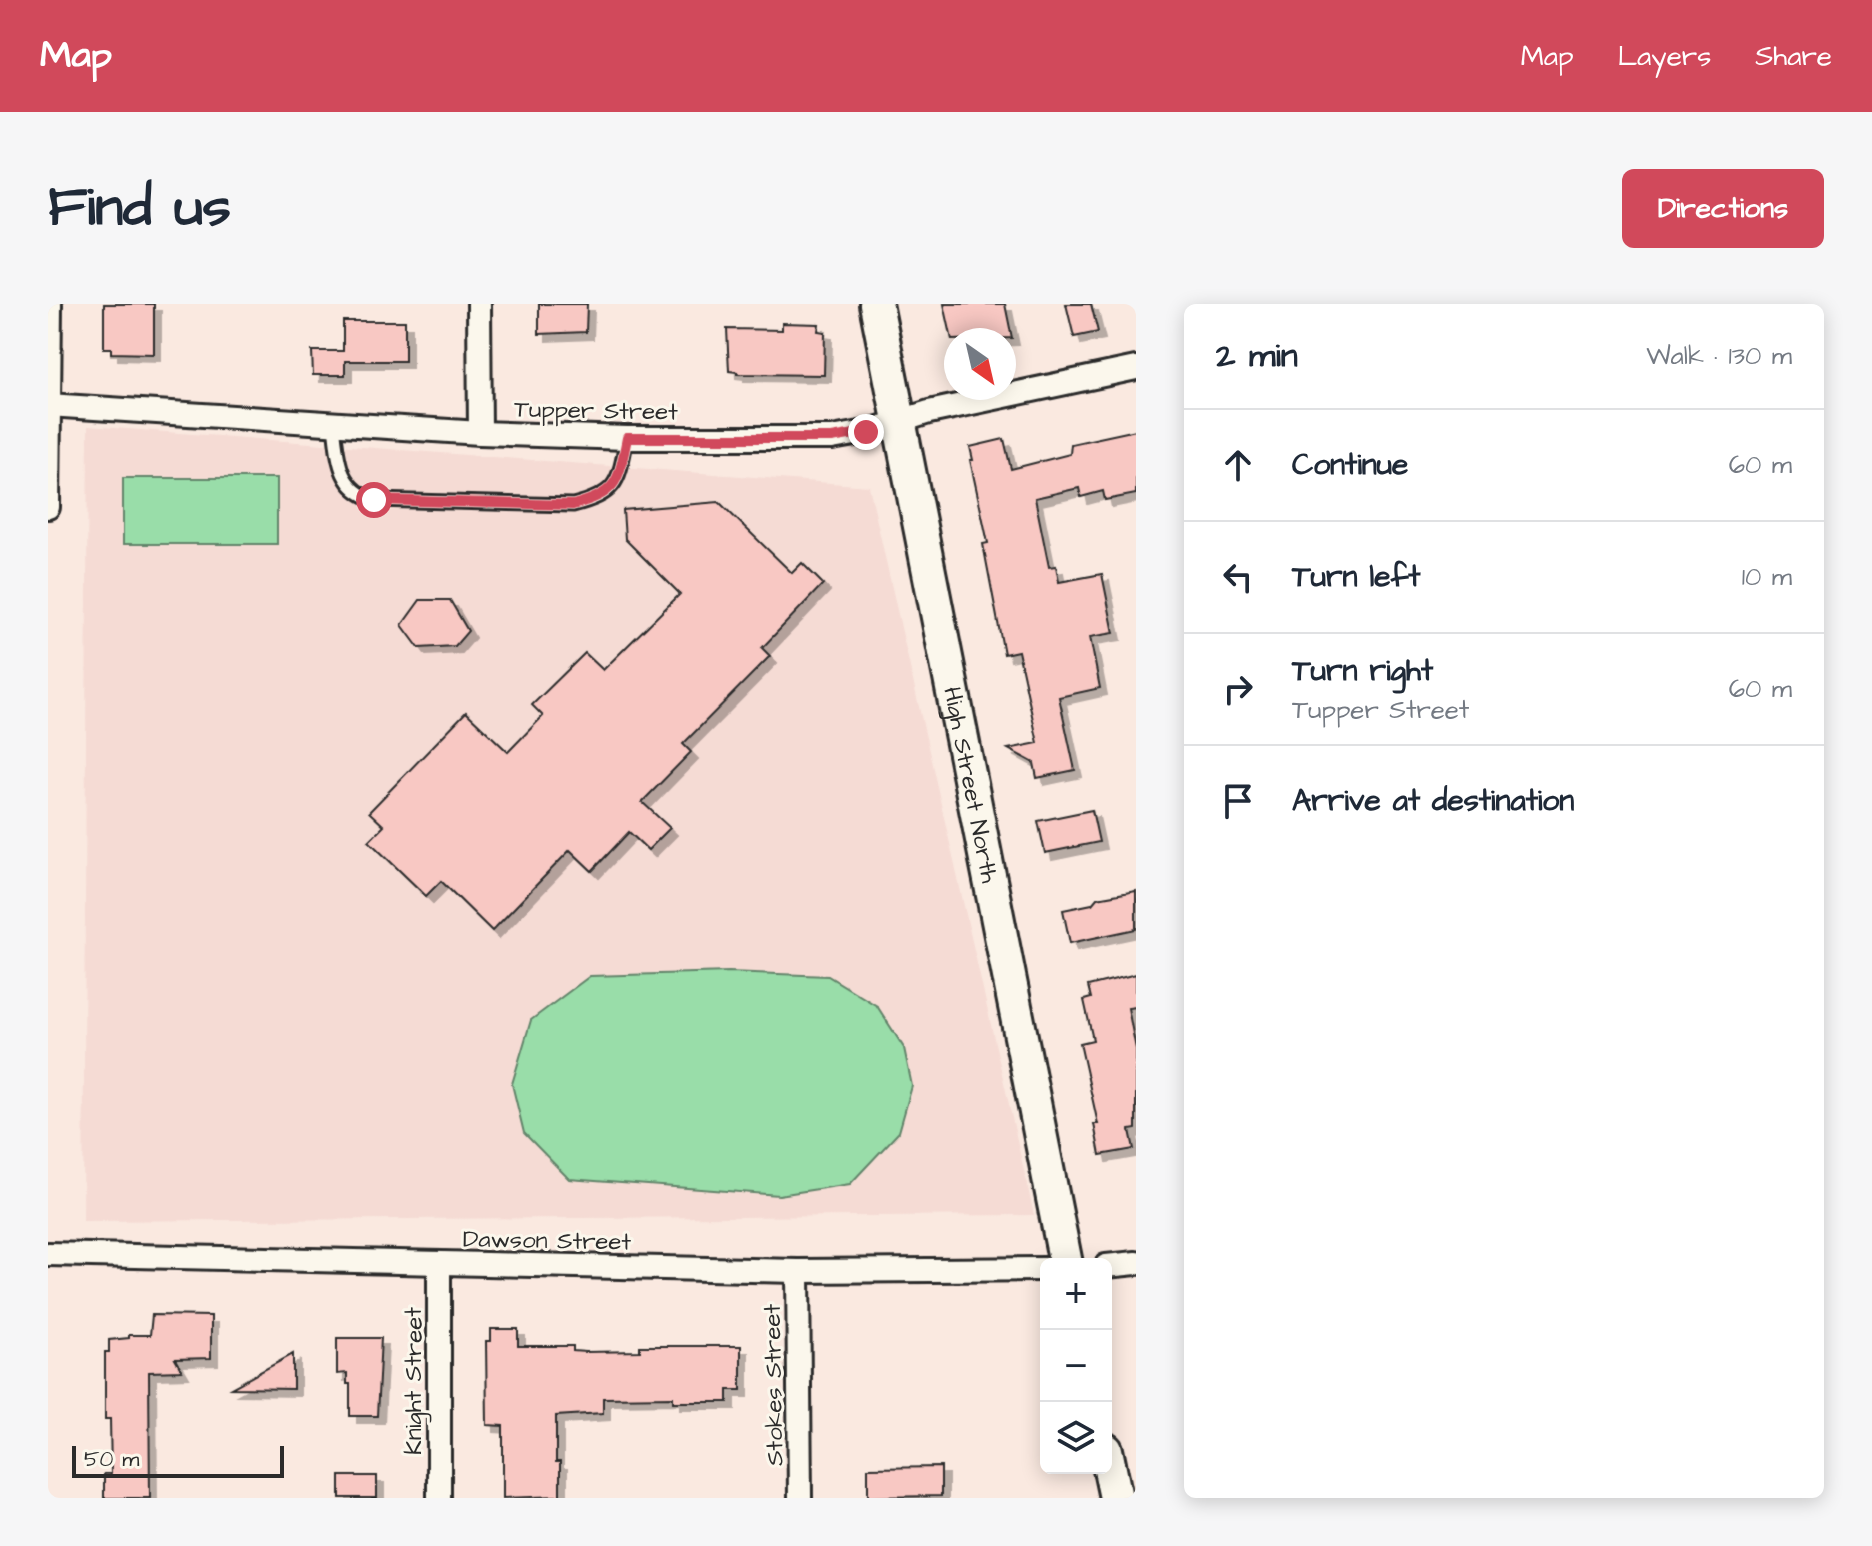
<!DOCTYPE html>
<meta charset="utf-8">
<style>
body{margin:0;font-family:"Architects Daughter",sans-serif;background:#f6f6f7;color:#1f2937}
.controls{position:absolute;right:24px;bottom:24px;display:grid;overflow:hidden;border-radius:12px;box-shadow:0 4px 20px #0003}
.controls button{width:72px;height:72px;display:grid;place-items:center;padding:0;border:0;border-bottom:2px solid #e0e1e3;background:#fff;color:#1f2937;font:40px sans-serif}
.compass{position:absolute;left:896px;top:24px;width:72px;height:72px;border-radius:50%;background:#fff;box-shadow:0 4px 20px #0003;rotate:146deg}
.scale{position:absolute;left:24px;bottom:20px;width:212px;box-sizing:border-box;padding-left:8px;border:4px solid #2b2b2b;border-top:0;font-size:22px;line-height:28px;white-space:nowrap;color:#2b2b2b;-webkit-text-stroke:6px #fbf7ec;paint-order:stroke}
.stop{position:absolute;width:24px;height:24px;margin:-18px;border:6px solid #d1495b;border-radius:50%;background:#fff}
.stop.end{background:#d1495b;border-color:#fff;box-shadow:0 2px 8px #0008}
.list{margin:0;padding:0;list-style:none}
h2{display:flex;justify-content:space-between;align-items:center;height:104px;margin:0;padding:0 32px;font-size:34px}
h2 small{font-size:26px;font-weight:400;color:#747a83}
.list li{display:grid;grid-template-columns:52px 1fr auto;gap:24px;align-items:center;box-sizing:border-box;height:112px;padding:0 32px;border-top:2px solid #e0e1e3}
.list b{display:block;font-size:30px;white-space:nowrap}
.list p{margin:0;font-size:26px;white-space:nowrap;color:#747a83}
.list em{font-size:26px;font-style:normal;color:#747a83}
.icon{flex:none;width:44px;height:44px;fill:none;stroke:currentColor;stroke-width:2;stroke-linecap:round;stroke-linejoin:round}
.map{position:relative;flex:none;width:1088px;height:1194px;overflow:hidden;border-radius:12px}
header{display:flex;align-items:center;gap:48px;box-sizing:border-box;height:112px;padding:0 40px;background:#d1495b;color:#fff}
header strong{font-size:38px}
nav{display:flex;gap:44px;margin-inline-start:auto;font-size:28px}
.intro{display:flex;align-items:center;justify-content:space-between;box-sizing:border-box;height:192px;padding:0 48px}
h1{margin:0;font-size:56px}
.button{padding:20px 36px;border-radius:12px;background:#d1495b;color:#fff;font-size:28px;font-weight:700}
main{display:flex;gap:48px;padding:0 48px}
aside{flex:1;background:#fff;border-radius:12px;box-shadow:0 4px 20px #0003}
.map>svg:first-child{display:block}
.built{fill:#f5dbd4}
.green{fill:#99dda9;stroke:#62846a;stroke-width:2}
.building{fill:#f8c8c3;stroke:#2b2b2b;stroke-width:2;filter:url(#shadow)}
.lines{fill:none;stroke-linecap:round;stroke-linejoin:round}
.lane-casing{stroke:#2b2b2b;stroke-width:17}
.street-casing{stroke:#2b2b2b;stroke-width:28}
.secondary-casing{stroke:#2b2b2b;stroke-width:38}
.lane{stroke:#fbf7ec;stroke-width:11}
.street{stroke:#fbf7ec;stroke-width:22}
.secondary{stroke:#fbf7ec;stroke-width:32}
.route{stroke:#d1495b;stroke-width:10}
.labels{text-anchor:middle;stroke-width:6;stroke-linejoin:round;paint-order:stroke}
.street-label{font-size:24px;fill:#2b2b2b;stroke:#fbf7ec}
</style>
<header>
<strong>Map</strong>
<nav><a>Map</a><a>Layers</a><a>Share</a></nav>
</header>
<div class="intro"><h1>Find us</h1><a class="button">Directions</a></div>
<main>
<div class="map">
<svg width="1088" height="1194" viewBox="0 0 1088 1194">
<defs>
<filter id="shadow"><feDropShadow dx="7" dy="7" stdDeviation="0" flood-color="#0004"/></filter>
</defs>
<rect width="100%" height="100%" fill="#fae9e0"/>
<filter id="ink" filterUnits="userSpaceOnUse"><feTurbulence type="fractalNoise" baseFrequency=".0125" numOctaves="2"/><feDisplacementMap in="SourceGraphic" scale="16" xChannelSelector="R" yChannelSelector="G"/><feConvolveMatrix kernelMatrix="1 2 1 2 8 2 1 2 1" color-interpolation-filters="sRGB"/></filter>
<g filter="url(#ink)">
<polygon class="built" points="40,122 821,182 986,911 35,917"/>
<g class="green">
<rect x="75" y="174" width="154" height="66"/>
<polygon points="681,668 780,672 829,702 856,744 864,782 851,828 802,880 731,891 521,875 476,829 464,780 483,716 542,672"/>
</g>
<g class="building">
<polygon points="56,0 106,0 106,50 63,49 63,44 56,44"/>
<polygon points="491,0 539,0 538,28 491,30"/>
<polygon points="896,0 957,0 964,34 904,36"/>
<polygon points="1018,0 1043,0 1050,28 1026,33"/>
<polygon points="295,17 357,17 357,57 297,57 297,71 265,71 264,47 295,47"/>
<polygon points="734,19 771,20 770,27 777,28 776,71 689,70 689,68 681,67 679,25 734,26"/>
<polygon points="1088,126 1088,190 1057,196 1055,187 1033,193 1031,184 987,194 1001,263 1008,262 1011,278 1054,270 1066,329 1042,333 1052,384 1011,393 1027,466 989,474 986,459 960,445 990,439 970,347 956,350 935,240 940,239 922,156 925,156 922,143 956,135 963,165 1022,150 1023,140"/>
<polygon points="671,198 744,269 754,259 775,280 714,344 722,352 635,440 643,448 594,498 622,524 600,546 581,528 544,567 522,546 444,627 393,577 378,592 321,537 336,522 321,508 418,408 460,448 495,412 484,401 537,349 555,366 632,290 577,235 575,206"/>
<polygon points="372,296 402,296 420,327 407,342 371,344 354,321"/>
<polygon points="1044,506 1051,538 997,549 990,517"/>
<polygon points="1088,587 1088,625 1022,639 1015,606 1044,600 1049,594"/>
<polygon points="1088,670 1088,703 1080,704 1088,745 1088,825 1082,826 1086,845 1052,851 1046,820 1050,820 1032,739 1045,736 1036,696 1043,694 1040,682"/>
<polygon points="104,1011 163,1012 163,1054 127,1055 134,1067 101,1068 102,1194 56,1194 56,1170 63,1170 62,1115 57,1115 57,1048 61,1048 61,1036 81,1034 81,1031 102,1031"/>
<polygon points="443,1025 470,1025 470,1042 525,1042 525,1047 538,1048 592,1047 592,1042 693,1042 693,1086 680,1086 680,1098 625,1098 625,1093 555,1094 555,1109 508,1112 508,1158 512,1158 512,1192 455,1194 455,1122 439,1121 438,1037 443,1037"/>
<polygon points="289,1034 333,1034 329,1112 302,1112 302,1080 299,1080 299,1069 289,1070"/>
<polygon points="245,1050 245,1085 183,1084"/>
<polygon points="893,1163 893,1192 820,1193 820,1164"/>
<rect x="292" y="1172" width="37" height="22"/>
</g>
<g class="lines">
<defs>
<path id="lane" d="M286 121C290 155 290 184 326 196L525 201C571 189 570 178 579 134"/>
<g id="street">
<polyline points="431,0 432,129"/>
<polyline points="0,101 432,129 579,134 784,134 818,128 881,108 1088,64"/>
<polyline points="0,203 2,0"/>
<polyline points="0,950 750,967 998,965"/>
<polyline points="1058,962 1088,959"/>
<polyline points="750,967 752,1194"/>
<polyline points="391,1194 391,960"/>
</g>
<g id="secondary">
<path id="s1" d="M828 0 1018 960"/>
<polyline points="1058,1146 1068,1194"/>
</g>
</defs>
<use href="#lane" class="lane-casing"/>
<use href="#street" class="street-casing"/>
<use href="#secondary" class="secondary-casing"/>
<use href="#lane" class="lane"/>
<use href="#street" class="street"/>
<use href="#secondary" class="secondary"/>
</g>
</g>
<g class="lines" filter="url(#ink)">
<path class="route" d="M326 196 525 201C571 188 570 178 579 134H784L818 128"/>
</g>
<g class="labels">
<g class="street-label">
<text transform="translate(548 106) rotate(1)" y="8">Tupper Street</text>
<text dy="8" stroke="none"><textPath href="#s1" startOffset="490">High Street North</textPath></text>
<text transform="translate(499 936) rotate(1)" y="8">Dawson Street</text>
<text transform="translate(365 1077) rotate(-90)" y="8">Knight Street</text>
<text transform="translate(725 1081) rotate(-91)" y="8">Stokes Street</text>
</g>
</g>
</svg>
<div class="controls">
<button>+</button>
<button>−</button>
<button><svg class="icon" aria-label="layers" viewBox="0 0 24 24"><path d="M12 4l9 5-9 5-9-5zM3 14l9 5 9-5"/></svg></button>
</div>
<svg class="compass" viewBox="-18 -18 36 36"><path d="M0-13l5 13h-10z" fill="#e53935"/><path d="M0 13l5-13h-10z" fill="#747a83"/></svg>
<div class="scale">50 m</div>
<div class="stop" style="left:326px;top:196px"></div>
<div class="stop end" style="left:818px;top:128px"></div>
</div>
<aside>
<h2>2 min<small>Walk · 130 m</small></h2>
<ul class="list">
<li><svg class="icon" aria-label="ahead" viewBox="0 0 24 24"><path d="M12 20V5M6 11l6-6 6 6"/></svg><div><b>Continue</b></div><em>60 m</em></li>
<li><svg class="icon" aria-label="left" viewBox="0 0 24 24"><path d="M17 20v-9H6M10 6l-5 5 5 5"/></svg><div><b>Turn left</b></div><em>10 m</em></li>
<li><svg class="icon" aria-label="right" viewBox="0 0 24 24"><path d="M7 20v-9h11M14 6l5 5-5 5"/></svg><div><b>Turn right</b><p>Tupper Street</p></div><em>60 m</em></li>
<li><svg class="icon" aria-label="arrive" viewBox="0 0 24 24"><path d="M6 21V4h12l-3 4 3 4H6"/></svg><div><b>Arrive at destination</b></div></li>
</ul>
</aside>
</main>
